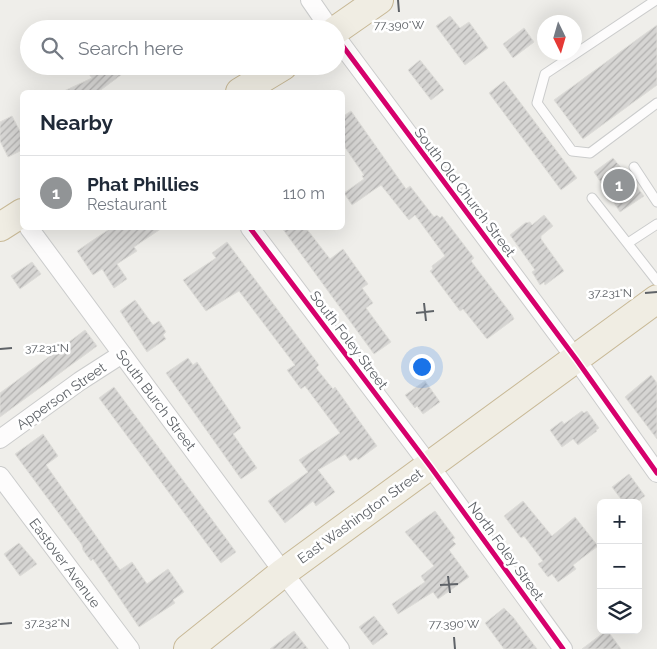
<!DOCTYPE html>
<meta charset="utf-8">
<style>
body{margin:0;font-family:Raleway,sans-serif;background:#f2f2f3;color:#1f2937}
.controls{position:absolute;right:15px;bottom:15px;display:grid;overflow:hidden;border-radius:8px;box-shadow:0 5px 20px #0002}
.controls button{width:45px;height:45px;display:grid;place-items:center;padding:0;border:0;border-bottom:1px solid #e0e1e3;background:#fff;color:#1f2937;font:25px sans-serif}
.compass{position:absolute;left:537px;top:15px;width:45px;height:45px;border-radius:50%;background:#fff;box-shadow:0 5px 20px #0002;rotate:175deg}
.you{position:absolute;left:421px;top:366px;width:18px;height:18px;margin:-12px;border:4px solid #fff;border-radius:50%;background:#1a73e8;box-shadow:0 0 0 8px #1a73e833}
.badge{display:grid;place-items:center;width:32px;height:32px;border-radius:50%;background:#919496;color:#fff;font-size:16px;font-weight:700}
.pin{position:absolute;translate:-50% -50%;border:2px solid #fff;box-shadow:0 1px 5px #0006}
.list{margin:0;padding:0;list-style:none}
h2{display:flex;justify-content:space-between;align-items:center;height:65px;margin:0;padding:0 20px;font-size:21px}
h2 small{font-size:16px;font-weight:400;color:#747a83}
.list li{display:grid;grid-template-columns:32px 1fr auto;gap:15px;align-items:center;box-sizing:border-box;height:75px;padding:0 20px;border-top:1px solid #e0e1e3}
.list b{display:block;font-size:19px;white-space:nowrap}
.list p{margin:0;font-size:16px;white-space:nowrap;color:#747a83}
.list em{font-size:16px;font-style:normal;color:#747a83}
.icon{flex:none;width:28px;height:28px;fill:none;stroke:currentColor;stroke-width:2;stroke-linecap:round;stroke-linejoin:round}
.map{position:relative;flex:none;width:657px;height:649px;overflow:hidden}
.search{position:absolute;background:#fff;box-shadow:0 5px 20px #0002;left:20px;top:20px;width:325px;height:55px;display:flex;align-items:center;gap:12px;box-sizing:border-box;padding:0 18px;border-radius:28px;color:#747a83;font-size:19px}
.panel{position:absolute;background:#fff;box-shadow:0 5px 20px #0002;left:20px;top:90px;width:325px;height:140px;border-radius:8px}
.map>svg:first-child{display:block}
.building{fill:url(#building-hatch);stroke:#deddd9}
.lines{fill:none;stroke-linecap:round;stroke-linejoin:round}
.lane-casing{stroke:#cbcccc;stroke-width:11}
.street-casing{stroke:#cbcccc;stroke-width:20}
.highway-casing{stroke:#c8b996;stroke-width:30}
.lane{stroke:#fdfcfc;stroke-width:9}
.street{stroke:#fdfcfc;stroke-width:18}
.highway{stroke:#f0ede3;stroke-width:28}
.cycleway-casing{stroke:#fff;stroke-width:8}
.cycleway{stroke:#d6006c;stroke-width:5}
.ticks{fill:none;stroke:#5f6368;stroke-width:2}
.labels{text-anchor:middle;stroke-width:5;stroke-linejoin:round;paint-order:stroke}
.street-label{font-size:14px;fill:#5f6368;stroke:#fff}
.ticks-label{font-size:12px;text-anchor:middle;fill:#5f6368;stroke:#fff;stroke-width:5;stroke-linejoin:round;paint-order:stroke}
</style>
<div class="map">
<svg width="657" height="649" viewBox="0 0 657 649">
<defs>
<pattern id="building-hatch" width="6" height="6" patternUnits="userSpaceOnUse" patternTransform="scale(1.25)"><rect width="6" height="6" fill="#d6d5d3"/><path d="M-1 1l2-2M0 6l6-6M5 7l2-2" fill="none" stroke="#b1b0af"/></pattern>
</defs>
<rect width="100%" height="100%" fill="#efeeea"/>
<g class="building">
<polygon points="450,16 460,28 469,22 488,48 465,65 436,26"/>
<polygon points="657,25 657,85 583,139 554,100"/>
<polygon points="524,28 534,42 513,58 503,44"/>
<polygon points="420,60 444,90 431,100 408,70"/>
<polygon points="83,66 133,66 98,92 62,92 92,78"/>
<polygon points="504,81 577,178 561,190 489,93"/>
<polygon points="351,111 406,189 410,186 434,217 437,215 440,218 442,216 474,258 471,261 480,273 512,315 514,319 487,339 463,309 460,311 430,271 433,269 432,266 445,256 415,215 409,220 381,185 352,205 344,193 364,179 362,176 364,175 342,143 342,117"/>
<polygon points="12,116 22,135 22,150 8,157 0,141 0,122"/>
<polygon points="613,158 644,196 620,212 594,172"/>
<polygon points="544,215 553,226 541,236 541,239 564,271 545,285 544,282 540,285 532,272 535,270 510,235 525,223 530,222 532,225"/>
<polygon points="111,228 162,228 134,247 137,251 117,264 127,279 114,288 102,269 93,275 77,251"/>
<polygon points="282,228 306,228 330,259 343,249 368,284 362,288 373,303 366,308 391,342 374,354"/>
<polygon points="227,242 319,365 316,368 333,389 335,387 377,446 358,460 356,457 350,461 345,454 318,470 335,492 316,506 313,501 285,523 268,501 308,472 299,460 340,433 305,386 301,389 287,370 295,365 239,291 206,311 183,280 216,258 212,253"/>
<polygon points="32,262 41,274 20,289 11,276"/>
<polygon points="135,300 153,325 159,321 166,332 163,335 166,339 147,352 120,311"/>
<polygon points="85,330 97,346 0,417 0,393"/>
<polygon points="188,358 193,365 197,362 241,428 233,434 257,468 241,479 166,373"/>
<polygon points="651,375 657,383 657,439 625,397"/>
<polygon points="425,381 440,402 423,414 417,406 415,408 405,395"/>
<polygon points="114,387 236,552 221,563 99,398"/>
<polygon points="582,411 584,413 587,411 599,428 596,430 597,431 578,445 573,439 562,447 550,430 562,421 564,424"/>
<polygon points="43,434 58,456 46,465 120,570 132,562 147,584 168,569 184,592 173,600 175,603 139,627 93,559 91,561 83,550 82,545 15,454"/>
<polygon points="629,474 645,496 635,503 624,503 612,487"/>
<polygon points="523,501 552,536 575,517 598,546 573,565 576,569 558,582 552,574 548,577 538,564 543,561 524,536 521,538 504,516"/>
<polygon points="435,511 455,538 452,540 456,544 449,550 469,577 438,599 433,592 398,614 392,604 425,582 421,576 434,566 405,532"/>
<polygon points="19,543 37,564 20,576 4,554"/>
<polygon points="504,608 513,617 537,649 504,649 485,623"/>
<polygon points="374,616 388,634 373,645 359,627"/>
<polygon points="607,630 621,649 582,649"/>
<polygon points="294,631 308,649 270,649"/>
</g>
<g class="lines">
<defs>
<g id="lane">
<polyline points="656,0 545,74 537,103 572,151 590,153 657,103"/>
<polyline points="634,167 657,202"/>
<polyline points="592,198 657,281"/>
<polyline points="628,243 657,224"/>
</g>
<g id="street">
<polyline points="310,0 330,29"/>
<polyline points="336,37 576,359 657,473"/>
<polyline points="29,228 340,649"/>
<polyline points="250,228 430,466 563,649"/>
<polyline points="0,439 80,381 122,354"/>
<polyline points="0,476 130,649"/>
</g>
<g id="highway">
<polyline points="336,30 379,0"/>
<polyline points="240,92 283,66"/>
<polyline points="0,227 22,213"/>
<polyline points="188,649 284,572 657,299"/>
</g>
</defs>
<use href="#lane" class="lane-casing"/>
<use href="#street" class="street-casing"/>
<use href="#highway" class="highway-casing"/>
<use href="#lane" class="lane"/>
<use href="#street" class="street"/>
<use href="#highway" class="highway"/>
<defs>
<g id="cycleway">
<polyline points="336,37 576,359 657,473"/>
<polyline points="250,228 430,466 563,649"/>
</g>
</defs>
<use href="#cycleway" class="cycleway-casing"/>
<use href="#cycleway" class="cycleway"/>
</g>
<path class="ticks" d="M398 0 399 12M645 293 657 292M424 303 426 321M416 313 434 311M0 349 12 348M448 576 450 593M440 585 458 584M0 624 12 623M454 637 455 649"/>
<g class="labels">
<g class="street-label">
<text transform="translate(465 192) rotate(53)" y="5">South Old Church Street</text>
<text transform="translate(349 340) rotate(53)" y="5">South Foley Street</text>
<text transform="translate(61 396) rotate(-35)" y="5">Apperson Street</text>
<text transform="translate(156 400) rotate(53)" y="5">South Burch Street</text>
<text transform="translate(360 516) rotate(-36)" y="5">East Washington Street</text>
<text transform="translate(506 551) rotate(54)" y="5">North Foley Street</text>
<text transform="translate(65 563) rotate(53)" y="5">Eastover Avenue</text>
</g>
</g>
<g class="ticks-label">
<text x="399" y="29">77.390°W</text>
<text x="610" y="297">37.231°N</text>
<text x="47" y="352">37.231°N</text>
<text x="47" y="627">37.232°N</text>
<text x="454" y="628">77.390°W</text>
</g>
</svg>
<div class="controls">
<button>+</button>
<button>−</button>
<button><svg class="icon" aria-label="layers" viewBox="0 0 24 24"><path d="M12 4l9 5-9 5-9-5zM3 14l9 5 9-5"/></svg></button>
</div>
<svg class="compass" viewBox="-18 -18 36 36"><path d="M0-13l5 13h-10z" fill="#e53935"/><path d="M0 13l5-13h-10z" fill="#747a83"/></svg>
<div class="you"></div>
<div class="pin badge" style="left:619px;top:185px">1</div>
<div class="search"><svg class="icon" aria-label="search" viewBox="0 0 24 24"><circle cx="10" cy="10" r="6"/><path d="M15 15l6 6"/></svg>Search here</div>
<section class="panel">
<h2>Nearby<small></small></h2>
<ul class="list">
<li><span class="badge">1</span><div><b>Phat Phillies</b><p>Restaurant</p></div><em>110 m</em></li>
</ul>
</section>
</div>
